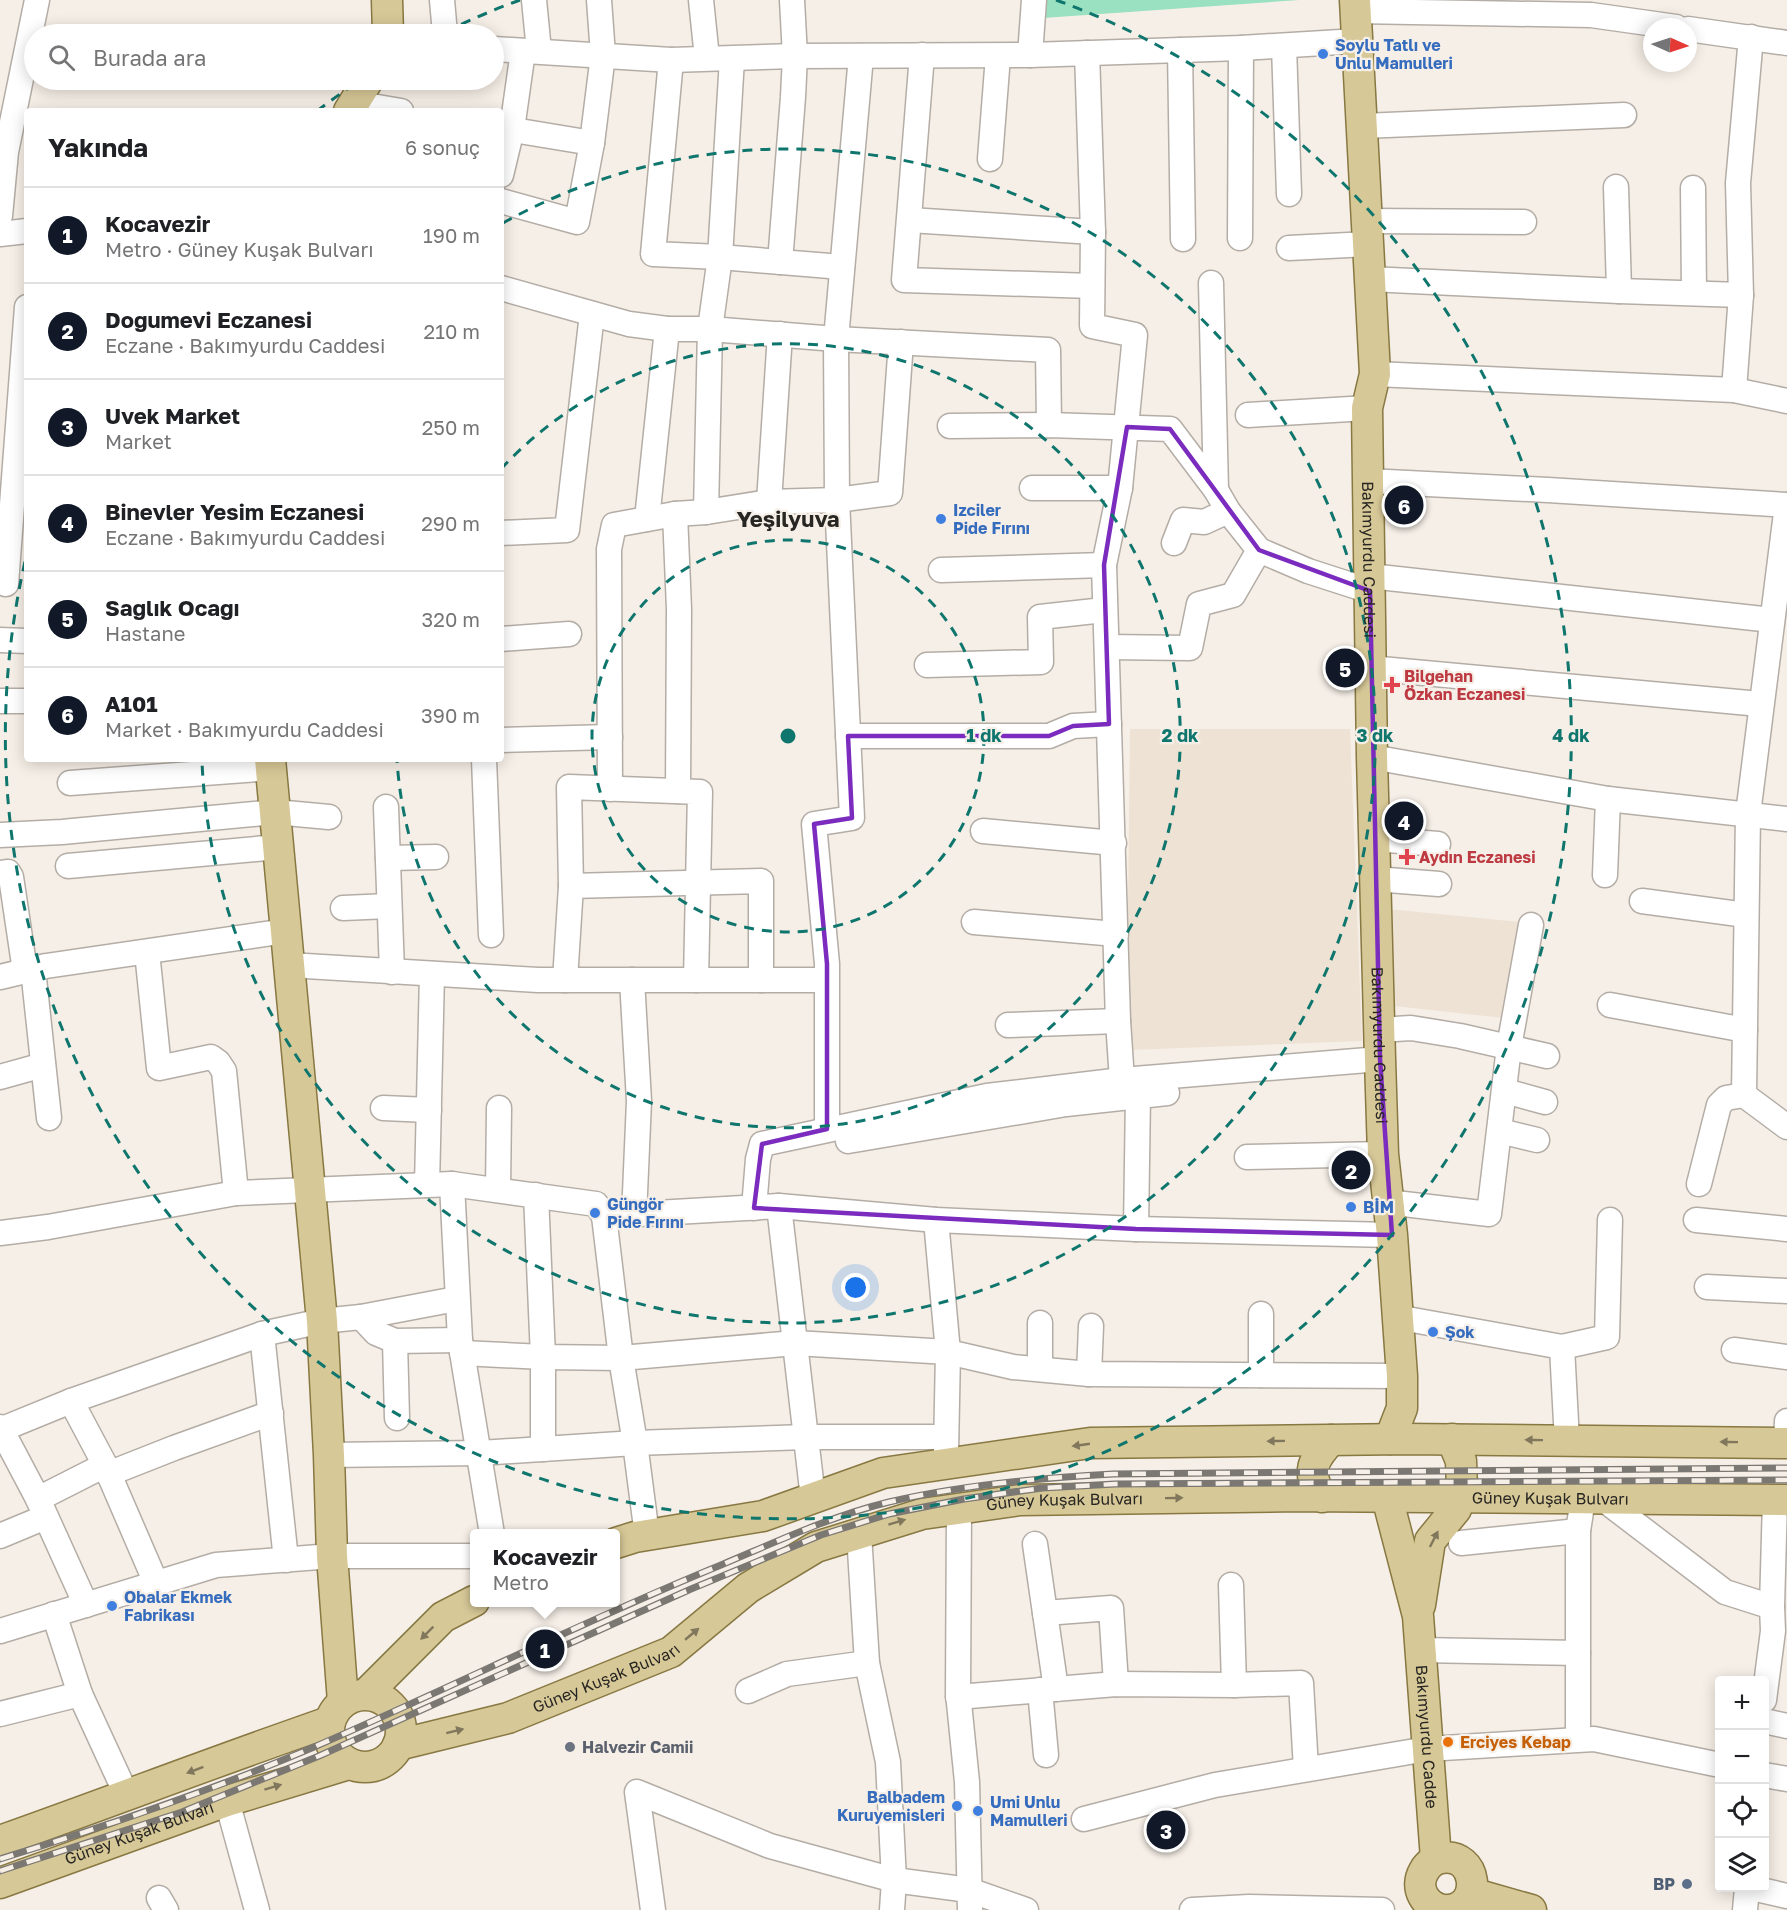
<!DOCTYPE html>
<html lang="tr">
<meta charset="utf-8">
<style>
body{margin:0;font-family:"Golos Text",sans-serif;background:#f2f2f2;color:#202124}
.controls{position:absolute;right:18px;bottom:18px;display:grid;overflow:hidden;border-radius:6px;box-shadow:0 3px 15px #0003}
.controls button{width:54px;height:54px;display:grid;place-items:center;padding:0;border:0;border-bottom:2px solid #e0e0e0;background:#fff;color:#202124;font:30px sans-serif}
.compass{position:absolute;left:1643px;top:18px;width:54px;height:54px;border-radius:50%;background:#fff;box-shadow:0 3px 15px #0003;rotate:93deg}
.you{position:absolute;left:856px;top:1288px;width:21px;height:21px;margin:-15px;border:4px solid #fff;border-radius:50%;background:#1a73e8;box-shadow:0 0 0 9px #1a73e833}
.badge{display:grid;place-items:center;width:39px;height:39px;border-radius:50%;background:#111827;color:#fff;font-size:20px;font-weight:700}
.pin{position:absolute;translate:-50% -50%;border:3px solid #fff;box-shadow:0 2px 6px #0006}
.popup{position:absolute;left:470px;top:1529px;width:150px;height:78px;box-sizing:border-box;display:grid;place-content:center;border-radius:6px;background:#fff;filter:drop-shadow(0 2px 4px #0005);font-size:20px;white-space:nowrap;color:#757577}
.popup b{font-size:22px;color:#202124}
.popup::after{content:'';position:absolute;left:50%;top:100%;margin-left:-12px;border:12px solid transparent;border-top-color:#fff}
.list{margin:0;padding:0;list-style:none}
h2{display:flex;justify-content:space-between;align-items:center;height:78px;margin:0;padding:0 24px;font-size:26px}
h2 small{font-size:20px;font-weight:400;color:#757577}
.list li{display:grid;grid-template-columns:39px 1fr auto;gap:18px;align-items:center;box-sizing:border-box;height:96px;padding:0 24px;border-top:2px solid #e0e0e0}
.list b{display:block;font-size:22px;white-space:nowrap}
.list p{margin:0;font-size:20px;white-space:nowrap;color:#757577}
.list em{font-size:20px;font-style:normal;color:#757577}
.icon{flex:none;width:33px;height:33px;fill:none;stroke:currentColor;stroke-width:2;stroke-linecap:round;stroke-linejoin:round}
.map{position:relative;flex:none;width:1787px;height:1910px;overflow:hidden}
.search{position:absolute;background:#fff;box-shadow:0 3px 15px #0003;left:24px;top:24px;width:480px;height:66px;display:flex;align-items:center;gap:15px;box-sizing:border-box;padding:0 21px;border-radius:33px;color:#757577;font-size:22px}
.panel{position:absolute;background:#fff;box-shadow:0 3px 15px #0003;left:24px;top:108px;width:480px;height:654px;border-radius:6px}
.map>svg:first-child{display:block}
.built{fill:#eee2d4}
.green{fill:#99e1c1}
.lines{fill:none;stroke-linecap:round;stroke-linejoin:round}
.minor-casing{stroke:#b4ada6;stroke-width:27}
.major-casing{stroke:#887842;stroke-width:33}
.minor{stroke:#fff;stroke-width:24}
.major{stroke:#d7c897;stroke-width:30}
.rail-casing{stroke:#7b7772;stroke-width:7}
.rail{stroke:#f6efe7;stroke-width:4.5;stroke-dasharray:14;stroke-linecap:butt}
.oneway{fill:#80775d}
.marked{fill:none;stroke:#7b2cbf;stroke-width:4.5;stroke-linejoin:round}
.ring{fill:none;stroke:#0f766e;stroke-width:3;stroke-dasharray:10 8}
.shop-dot{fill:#3f7fe0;stroke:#f6efe7;stroke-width:2}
.health-dot{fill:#e0444e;stroke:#f6efe7;stroke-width:2}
.food-dot{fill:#e8710a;stroke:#f6efe7;stroke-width:2}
.worship-dot{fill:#6b7280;stroke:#f6efe7;stroke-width:2}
.service-dot{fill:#5c6f8a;stroke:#f6efe7;stroke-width:2}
.labels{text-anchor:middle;stroke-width:4.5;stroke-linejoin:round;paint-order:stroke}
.shop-label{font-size:16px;font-weight:bold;fill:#366cbe;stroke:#f6efe7;text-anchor:start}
.street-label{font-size:16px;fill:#282623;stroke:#f6efe7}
.health-label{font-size:16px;font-weight:bold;fill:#be3a42;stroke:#f6efe7;text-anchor:start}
.food-label{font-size:16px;font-weight:bold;fill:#c56008;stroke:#f6efe7;text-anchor:start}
.worship-label{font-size:16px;font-weight:bold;fill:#5b616d;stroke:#f6efe7;text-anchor:start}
.service-label{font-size:16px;font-weight:bold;fill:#4e5e75;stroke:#f6efe7;text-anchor:end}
.district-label{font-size:22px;font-weight:bold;fill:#282623;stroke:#f6efe7}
.centre{fill:#0f766e;stroke:#f6efe7;stroke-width:3}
.ring-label{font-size:18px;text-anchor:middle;font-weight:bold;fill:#0f766e;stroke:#f6efe7;stroke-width:4.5;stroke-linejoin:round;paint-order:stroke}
</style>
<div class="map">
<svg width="1787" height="1910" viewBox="0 0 1787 1910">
<rect width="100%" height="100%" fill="#f6efe7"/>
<g class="built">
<polygon points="1130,729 1350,729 1362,1041 1131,1050 1128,906"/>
<polygon points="1388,909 1520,922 1503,1018 1394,1006"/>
</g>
<polygon class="green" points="1044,0 1299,0 1043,18"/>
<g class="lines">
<defs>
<g id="minor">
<polyline points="442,0 445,34"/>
<polyline points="534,0 539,51"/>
<polyline points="701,0 707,58"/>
<polyline points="1355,11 1591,15 1676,27"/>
<polyline points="1688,29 1787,43"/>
<polyline points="1284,46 1289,194"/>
<polyline points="494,49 671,60 795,56 1030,55 1241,48 1357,41"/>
<polyline points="1180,50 1183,239"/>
<polyline points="1087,53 1093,232 1092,326 1135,335 1120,488 1104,565 1118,1021 1122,1080"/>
<polyline points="922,55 904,280 1092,286"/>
<polyline points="1030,55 1034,0"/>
<polyline points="671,60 653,254 720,257 842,267"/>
<polyline points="354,103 401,111"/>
<polyline points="1363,126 1624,115"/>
<polyline points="501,128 592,143"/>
<polyline points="990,159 998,56"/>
<polyline points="501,175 512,129 523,51"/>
<polyline points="1616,187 1619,291"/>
<polyline points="1693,188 1694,293"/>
<polyline points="501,201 577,222 592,143 603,55 599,0"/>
<polyline points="0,216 6,152 37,0"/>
<polyline points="910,220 1093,232"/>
<polyline points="1367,221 1524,222"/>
<polyline points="0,234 27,231"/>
<polyline points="1240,238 1241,48"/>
<polyline points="1289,248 1368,244"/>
<polyline points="780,262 793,97 795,56 792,0"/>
<polyline points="1370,279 1619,291 1741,295"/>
<polyline points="1211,283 1216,490"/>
<polyline points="501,288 629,324 667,329 710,329 836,339 1048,350 1049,425"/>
<polyline points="1375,374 1734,390 1787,401"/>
<polyline points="1734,390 1741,295 1738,183 1751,37"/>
<polyline points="1248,415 1367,408"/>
<polyline points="950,426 1049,425 1170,429 1216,490 1228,511 1259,550 1308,571 1370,591"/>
<polyline points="1368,481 1548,490 1787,505"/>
<polyline points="1032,488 1120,488"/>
<polyline points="769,502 780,334"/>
<polyline points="1787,505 1748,814 1744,1095 1787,1127"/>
<polyline points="706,512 710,329 720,257 732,59"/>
<polyline points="675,514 679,609 678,791"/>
<polyline points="647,519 667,329"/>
<polyline points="501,533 567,530 592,314"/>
<polyline points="1174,543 1183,520 1204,522 1228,511"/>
<polyline points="941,570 1104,565"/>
<polyline points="1370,576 1772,620"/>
<polyline points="6,584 27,307"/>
<polyline points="501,639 569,634"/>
<polyline points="0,640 27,641"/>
<polyline points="1107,647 1190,648 1199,604 1233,595 1259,550"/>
<polyline points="927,665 1041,662 1040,617 1104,610"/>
<polyline points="1370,668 1760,704"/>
<polyline points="0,701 27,701"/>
<polyline points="848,736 1049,736 1073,726 1109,724"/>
<polyline points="501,740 610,737"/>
<polyline points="1372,757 1608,799 1787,819"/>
<polyline points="484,759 491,935"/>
<polyline points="70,783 272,768"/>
<polyline points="610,789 609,549 614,525 675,514 706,512 769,502 837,500 890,493 901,342"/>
<polyline points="386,807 392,972"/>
<polyline points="983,831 1114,843"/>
<polyline points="0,835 62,832 275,812 329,817"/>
<polyline points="1375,839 1438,844"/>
<polyline points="388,858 436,857"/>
<polyline points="68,866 278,847"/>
<polyline points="0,873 8,872 11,877 25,971"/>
<polyline points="1605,875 1608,799"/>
<polyline points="1375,879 1439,884"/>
<polyline points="571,886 569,787 700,792 696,980"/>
<polyline points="1642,901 1746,915"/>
<polyline points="343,908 389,906"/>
<polyline points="974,922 1116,934"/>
<polyline points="147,952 159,1068 211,1057 218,1062 224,1071 236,1193"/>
<polyline points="289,965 538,980 826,980"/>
<polyline points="33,969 49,1118"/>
<polyline points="0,977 46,966 286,931"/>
<polyline points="565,980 571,886 761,881 761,980"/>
<polyline points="632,980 639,1101 634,1216"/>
<polyline points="1610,1005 1745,1030"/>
<polyline points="1008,1025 1118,1021"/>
<polyline points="1379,1030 1411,1028 1460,1036 1547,1056"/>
<polyline points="0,1077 43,1065"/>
<polyline points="1505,1091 1545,1102"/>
<polyline points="383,1108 429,1110"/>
<polyline points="827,1129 827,964 814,824 852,818 837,500 836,339 861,56"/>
<polyline points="1500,1131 1537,1140"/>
<polyline points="848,1141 1066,1104 1167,1093"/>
<polyline points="1247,1157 1383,1154"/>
<polyline points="452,1184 460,1340 492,1534"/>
<polyline points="1699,1184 1719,1105 1726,1098 1744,1095"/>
<polyline points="427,1185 432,974"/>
<polyline points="498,1190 499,1108"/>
<polyline points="536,1195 543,1357 543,1449"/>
<polyline points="1387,1202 1489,1214 1509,1047 1531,925"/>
<polyline points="779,1206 813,1498"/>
<polyline points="754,1208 758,1159 762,1144 987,1096 1122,1080 1380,1059"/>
<polyline points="604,1216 621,1358 635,1443 647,1535"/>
<polyline points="936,1220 948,1352 946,1451"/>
<polyline points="1696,1220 1787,1229"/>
<polyline points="1136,1229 1138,1095"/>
<polyline points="0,1233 48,1227 236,1193 452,1184 596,1204 604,1216 779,1206 936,1220 1136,1229 1392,1235"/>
<polyline points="1707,1287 1787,1291"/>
<polyline points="1261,1314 1261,1375"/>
<polyline points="361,1317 376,1333 395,1341 460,1340"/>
<polyline points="1396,1317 1562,1347 1607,1337 1610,1220"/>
<polyline points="262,1334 286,1560"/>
<polyline points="395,1341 397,1418"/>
<polyline points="1562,1347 1567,1441"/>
<polyline points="1734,1350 1787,1357"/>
<polyline points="462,1353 543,1357 621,1358 795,1343 948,1352 1013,1367 1089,1374 1402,1376"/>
<polyline points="1040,1369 1040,1323"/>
<polyline points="1089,1374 1091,1326"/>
<polyline points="71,1401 105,1465"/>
<polyline points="0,1427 38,1499 86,1605"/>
<polyline points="0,1430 71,1401 262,1334 322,1321 361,1317 456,1299"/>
<polyline points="1786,1443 1787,1421"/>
<polyline points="329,1455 480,1453 635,1443 806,1437 946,1437"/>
<polyline points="108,1474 174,1448 271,1413"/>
<polyline points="38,1499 105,1465 156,1583"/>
<polyline points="1603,1499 1725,1592 1772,1607"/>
<polyline points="959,1509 958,1693 967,1782 970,1910"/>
<polyline points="859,1534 867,1663 888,1762 894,1880 892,1910"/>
<polyline points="0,1536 36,1521"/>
<polyline points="1461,1543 1578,1531"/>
<polyline points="1035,1544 1056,1689"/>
<polyline points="1231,1585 1234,1685"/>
<polyline points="1045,1613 1111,1608 1116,1684"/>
<polyline points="54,1614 80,1694 127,1796"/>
<polyline points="0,1631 216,1565 332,1556 474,1556"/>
<polyline points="1420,1650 1578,1653"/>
<polyline points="1040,1690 1046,1755"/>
<polyline points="748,1691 787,1674 867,1663"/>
<polyline points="958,1697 1116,1684 1234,1685 1301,1683 1306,1769"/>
<polyline points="1764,1700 1773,1631 1772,1607 1775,1500"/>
<polyline points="0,1714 80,1694"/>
<polyline points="1764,1721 1787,1726"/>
<polyline points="1578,1739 1578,1531 1583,1499"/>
<polyline points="1764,1775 1787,1779"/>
<polyline points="227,1801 257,1910"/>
<polyline points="1084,1819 1215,1785 1427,1749 1594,1739 1720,1765"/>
<polyline points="1752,1888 1787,1896"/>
<polyline points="159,1898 166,1910"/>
<polyline points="653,1910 637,1792 770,1846 894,1880 969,1890 1026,1910"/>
<polyline points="1192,1910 1249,1907 1382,1910"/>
<polyline points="1745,1910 1747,1888"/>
</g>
<g id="major">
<polyline points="387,0 388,34"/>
<path id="s1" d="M1355 0 1375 374 1367 408 1368 481 1372 757 1380 1059 1383 1154 1392 1235 1402 1376V1408L1390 1439"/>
<polyline points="349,111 368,80"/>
<polyline points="270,759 322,1321 329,1455 332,1556 343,1702"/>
<path d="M1322 1497C1306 1473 1312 1460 1331 1440"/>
<path id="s2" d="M1387 1497 1418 1616 1436 1859"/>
<polyline points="616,1543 635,1537 763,1516 883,1473 1090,1443 1405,1439 1787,1443"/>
<polyline points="1420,1605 1430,1541 1456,1509 1462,1490 1461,1461 1452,1439"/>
<polyline points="366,1694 443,1617 474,1601"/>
<circle cx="365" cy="1731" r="36"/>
<path id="s3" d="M398 1745 508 1718 671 1652 748 1588 816 1547 922 1514 1020 1500 1298 1496 1787 1500"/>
<path d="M0 1841C110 1802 219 1760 329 1722"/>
<path id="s4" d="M0 1883 227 1801 349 1764"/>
<polyline points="1471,1893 1531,1910"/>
<path d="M1443 1910C1425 1906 1414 1888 1424 1871 1428 1864 1435 1859 1442 1858 1477 1852 1484 1906 1449 1910"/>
</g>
</defs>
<use href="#minor" class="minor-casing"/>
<use href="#major" class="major-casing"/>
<use href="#minor" class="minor"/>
<use href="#major" class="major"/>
<defs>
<g id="rail">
<path d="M0 1859C106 1826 211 1791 314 1747 450 1688 584 1621 721 1565 776 1542 831 1516 889 1502 962 1485 1037 1478 1113 1474L1787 1468"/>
<polyline points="0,1871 182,1812 319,1756 691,1589 821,1535 889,1514 964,1499 1042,1488 1115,1484 1787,1480"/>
</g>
</defs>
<use href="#rail" class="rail-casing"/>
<use href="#rail" class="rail"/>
</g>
<defs><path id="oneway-solid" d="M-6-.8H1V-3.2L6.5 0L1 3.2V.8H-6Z" transform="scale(1.5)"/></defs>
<g class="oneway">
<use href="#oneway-solid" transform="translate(1534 1440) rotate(-179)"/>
<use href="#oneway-solid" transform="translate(1276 1441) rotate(179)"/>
<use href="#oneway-solid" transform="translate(1729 1442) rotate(-179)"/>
<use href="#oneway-solid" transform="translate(1081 1445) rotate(172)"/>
<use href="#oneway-solid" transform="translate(1174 1498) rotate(-1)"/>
<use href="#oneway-solid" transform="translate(897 1522) rotate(-17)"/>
<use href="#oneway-solid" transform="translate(1434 1539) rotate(-63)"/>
<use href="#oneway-solid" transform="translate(427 1633) rotate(135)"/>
<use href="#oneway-solid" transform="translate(692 1634) rotate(-40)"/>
<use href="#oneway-solid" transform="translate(455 1731) rotate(-14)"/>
<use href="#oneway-solid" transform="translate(195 1770) rotate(159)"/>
<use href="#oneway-solid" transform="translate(273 1787) rotate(-17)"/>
</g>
<path class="marked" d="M1127 427 1170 429 1259 550 1370 591 1380 1059 1392 1235 1136 1229 754 1208 762 1144 827 1129V964L814 824 852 818 848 736H1049L1073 726 1109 724 1104 565Z"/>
<g class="ring">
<circle cx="788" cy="736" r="196"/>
<path d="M501 469A392 392 0 1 1 397 760"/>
<path d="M503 223A587 587 0 1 1 202 762"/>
<path d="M317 111A783 783 0 0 1 356 83M445 32A783 783 0 0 1 520 0M1056 0A783 783 0 1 1 27 553"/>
</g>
<g class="shop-dot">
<circle cx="1323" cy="54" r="6"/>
<circle cx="941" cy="519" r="6"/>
<circle cx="1351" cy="1207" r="6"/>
<circle cx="595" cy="1213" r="6"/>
<circle cx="1433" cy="1332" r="6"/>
<circle cx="112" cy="1606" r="6"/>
<circle cx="957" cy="1806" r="6"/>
<circle cx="978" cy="1811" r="6"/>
</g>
<g class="health-dot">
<path d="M1389 676h6v6h6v6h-6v6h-6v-6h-6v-6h6z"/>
<path d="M1404 848h6v6h6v6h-6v6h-6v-6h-6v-6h6z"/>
</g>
<circle class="food-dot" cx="1448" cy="1742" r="6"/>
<circle class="worship-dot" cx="570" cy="1747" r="6"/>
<circle class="service-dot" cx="1687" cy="1884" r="6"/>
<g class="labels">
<g class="shop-label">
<text x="1335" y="51">Soylu Tatlı ve<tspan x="1335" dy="18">Unlu Mamulleri</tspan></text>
<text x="953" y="516">Izciler<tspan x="953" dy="18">Pide Fırını</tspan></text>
<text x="607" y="1210">Güngör<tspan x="607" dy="18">Pide Fırını</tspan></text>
<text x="1363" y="1213">BİM</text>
<text x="1445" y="1338">Şok</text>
<text x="124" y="1603">Obalar Ekmek<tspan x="124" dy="18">Fabrikası</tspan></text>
<text x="945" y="1803" text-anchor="end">Balbadem<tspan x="945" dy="18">Kuruyemisleri</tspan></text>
<text x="990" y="1808">Umi Unlu<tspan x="990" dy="18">Mamulleri</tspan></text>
</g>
<g class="street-label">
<text dy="6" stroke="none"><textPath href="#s1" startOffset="561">Bakımyurdu Caddesi</textPath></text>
<text dy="6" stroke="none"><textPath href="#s1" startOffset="1047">Bakımyurdu Caddesi</textPath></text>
<text dy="6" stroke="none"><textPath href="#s3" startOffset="1209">Güney Kuşak Bulvarı</textPath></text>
<text dy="6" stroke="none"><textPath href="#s3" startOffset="723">Güney Kuşak Bulvarı</textPath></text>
<text dy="6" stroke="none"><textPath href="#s3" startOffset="219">Güney Kuşak Bulvarı</textPath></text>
<text dy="6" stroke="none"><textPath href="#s2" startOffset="244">Bakımyurdu Cadde</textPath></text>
<text dy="6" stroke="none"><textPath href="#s4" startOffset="148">Güney Kuşak Bulvarı</textPath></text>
</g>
<g class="health-label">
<text x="1404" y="682">Bilgehan<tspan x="1404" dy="18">Özkan Eczanesi</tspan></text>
<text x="1419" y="863">Aydın Eczanesi</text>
</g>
<g class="food-label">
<text x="1460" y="1748">Erciyes Kebap</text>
</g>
<g class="worship-label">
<text x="582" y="1753">Halvezir Camii</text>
</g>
<g class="service-label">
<text x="1675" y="1890">BP</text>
</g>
<g class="district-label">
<text x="788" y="527">Yeşilyuva</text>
</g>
</g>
<circle cx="788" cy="736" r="9" class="centre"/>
<g class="ring-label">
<text x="984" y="742">1 dk</text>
<text x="1180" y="742">2 dk</text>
<text x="1375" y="742">3 dk</text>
<text x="1571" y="742">4 dk</text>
</g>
</svg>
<div class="controls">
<button>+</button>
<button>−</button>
<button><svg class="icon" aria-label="locate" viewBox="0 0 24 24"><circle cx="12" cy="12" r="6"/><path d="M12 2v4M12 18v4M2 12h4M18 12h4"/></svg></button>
<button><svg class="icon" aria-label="layers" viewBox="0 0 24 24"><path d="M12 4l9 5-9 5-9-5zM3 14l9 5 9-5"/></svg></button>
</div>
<svg class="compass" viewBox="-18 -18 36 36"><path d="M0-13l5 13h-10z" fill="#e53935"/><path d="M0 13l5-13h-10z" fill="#757577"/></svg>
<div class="you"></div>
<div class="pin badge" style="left:545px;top:1649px">1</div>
<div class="popup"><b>Kocavezir</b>Metro</div>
<div class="pin badge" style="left:1351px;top:1170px">2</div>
<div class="pin badge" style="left:1166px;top:1830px">3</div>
<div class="pin badge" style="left:1404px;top:821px">4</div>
<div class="pin badge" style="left:1345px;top:668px">5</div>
<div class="pin badge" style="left:1404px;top:505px">6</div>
<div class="search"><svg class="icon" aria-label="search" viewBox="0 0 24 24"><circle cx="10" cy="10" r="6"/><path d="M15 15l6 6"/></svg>Burada ara</div>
<section class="panel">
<h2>Yakında<small>6 sonuç</small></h2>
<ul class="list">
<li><span class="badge">1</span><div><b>Kocavezir</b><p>Metro · Güney Kuşak Bulvarı</p></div><em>190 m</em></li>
<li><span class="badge">2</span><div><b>Doğumevi Eczanesi</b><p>Eczane · Bakımyurdu Caddesi</p></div><em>210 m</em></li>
<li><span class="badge">3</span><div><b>Uvek Market</b><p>Market</p></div><em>250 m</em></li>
<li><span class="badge">4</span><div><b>Binevler Yesim Eczanesi</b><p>Eczane · Bakımyurdu Caddesi</p></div><em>290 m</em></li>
<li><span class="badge">5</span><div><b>Saglık Ocagı</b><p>Hastane</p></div><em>320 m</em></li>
<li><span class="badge">6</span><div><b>A101</b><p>Market · Bakımyurdu Caddesi</p></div><em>390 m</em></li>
</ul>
</section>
</div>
